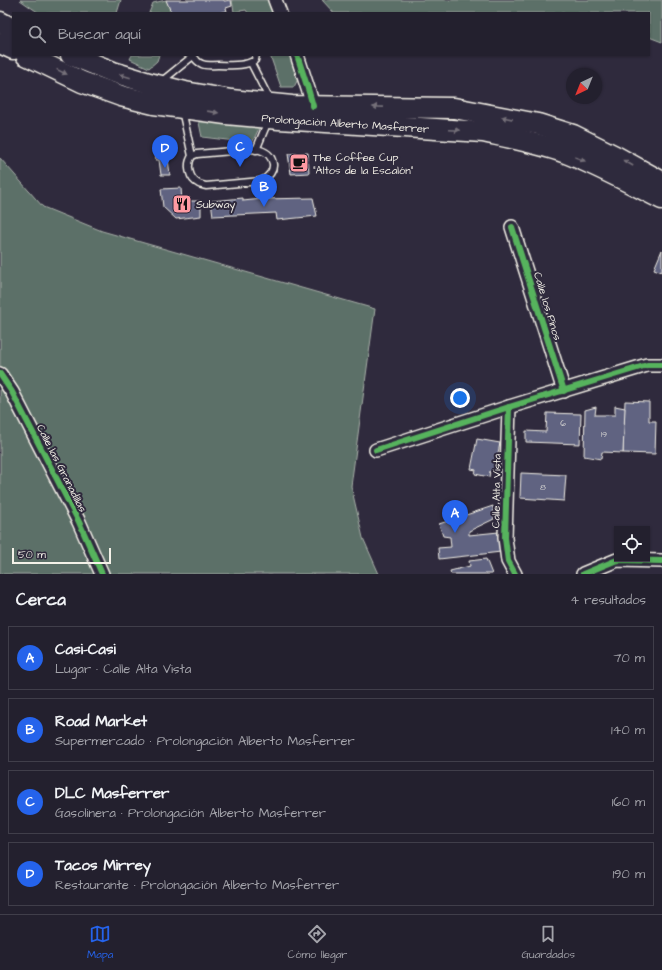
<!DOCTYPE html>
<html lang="es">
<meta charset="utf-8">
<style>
body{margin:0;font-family:"Architects Daughter",sans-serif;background:#2f2d3a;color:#f1f3f6}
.controls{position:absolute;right:12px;bottom:12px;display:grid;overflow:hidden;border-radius:0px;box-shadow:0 1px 3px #0004}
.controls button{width:36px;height:36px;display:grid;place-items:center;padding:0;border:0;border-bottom:1px solid #403e4a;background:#23202e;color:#f1f3f6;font:20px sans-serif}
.compass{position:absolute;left:566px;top:68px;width:36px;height:36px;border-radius:50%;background:#23202e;box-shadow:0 1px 3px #0004;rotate:223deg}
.scale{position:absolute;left:12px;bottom:10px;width:99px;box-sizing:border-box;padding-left:4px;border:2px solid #f4f1e8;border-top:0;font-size:11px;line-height:14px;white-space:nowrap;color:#f4f1e8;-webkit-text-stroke:3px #2f2a3d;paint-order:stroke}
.you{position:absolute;left:460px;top:398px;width:14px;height:14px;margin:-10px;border:3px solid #fff;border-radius:50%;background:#1a73e8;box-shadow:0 0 0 6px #1a73e833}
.badge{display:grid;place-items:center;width:26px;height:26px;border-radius:50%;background:#2563eb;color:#fff;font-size:13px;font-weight:700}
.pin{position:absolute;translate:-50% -33px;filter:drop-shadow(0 1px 2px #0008)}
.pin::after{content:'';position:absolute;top:21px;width:14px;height:12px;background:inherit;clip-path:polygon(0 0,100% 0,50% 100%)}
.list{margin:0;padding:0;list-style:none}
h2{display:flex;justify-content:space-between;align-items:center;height:52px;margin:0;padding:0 16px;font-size:17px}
h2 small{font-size:13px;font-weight:400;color:#a3a3aa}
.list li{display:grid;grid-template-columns:26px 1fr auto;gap:12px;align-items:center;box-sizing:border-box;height:64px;margin:0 8px 8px;padding:0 8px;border:1px solid #403e4a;border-radius:0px}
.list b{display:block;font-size:15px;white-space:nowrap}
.list p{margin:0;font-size:13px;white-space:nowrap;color:#a3a3aa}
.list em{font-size:13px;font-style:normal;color:#a3a3aa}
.icon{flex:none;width:22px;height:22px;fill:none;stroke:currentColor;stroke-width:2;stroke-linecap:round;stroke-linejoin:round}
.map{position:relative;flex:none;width:662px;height:574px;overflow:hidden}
.search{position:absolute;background:#23202e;box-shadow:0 1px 3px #0004;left:12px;right:12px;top:12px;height:44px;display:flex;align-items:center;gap:10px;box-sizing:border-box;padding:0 14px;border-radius:0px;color:#a3a3aa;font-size:15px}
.sheet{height:340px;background:#23202e}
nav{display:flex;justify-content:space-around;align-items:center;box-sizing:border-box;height:56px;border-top:1px solid #403e4a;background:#23202e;font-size:11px;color:#a3a3aa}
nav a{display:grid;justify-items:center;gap:2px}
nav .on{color:#2563eb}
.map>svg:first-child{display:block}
.green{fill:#5c6f68;stroke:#a8b0a8}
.building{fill:#606481;stroke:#f4f1e8}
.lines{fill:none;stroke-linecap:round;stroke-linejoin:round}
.lane-casing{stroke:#f4f1e8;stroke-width:9}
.street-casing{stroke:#f4f1e8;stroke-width:16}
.primary-casing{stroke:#f4f1e8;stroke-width:23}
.lane{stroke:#2f2a3d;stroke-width:6}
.street{stroke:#2f2a3d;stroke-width:13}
.primary{stroke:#2f2a3d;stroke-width:20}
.cycleway-casing{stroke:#2f2a3d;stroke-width:8}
.cycleway{stroke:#56b35d;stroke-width:6}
.oneway{fill:#747079}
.labels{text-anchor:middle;stroke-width:4;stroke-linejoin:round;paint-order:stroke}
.number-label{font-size:9px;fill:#cfcece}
.street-label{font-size:11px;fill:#f4f1e8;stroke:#2f2a3d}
.poi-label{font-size:11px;fill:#f4f1e8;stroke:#2f2a3d;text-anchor:start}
</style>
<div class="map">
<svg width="662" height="574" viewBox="0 0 662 574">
<rect width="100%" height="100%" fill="#2f2a3d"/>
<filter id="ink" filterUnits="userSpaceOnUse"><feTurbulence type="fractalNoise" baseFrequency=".025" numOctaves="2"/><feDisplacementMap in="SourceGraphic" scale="8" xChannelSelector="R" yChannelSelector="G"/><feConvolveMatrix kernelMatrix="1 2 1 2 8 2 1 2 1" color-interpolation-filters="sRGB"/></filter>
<g filter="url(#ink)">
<g class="green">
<polygon points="20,0 121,0 117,13 39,13"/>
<polygon points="166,0 171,12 167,13 149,13 153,3"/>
<polygon points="232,0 271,0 276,13 248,13 246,10 234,12"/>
<polygon points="322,0 662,0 662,42 649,37 649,13 334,13"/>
<polygon points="132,55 159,55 157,61 149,68 130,59"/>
<polygon points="270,55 294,55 299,77 294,87 281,87"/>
<polygon points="198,118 261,124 252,143 202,137"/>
<polygon points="0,158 43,207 102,231 375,309 351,486 363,538 379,574 0,574"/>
</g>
<g class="building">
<polygon points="166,0 224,0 224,1 231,0 232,6 226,8 227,11 218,13 167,13 171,12"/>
<polygon points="167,151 170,175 161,175 159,160 156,160 155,153"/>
<polygon points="308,153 309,173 291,174 288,154"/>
<polygon points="181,188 182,201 201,201 201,216 176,219 163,207 161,189"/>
<polygon points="243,198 243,201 262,199 313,198 317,216 277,220 276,213 213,216 211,201"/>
<polygon points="662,250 662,272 654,269"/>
<polygon points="625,401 649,402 649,421 656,421 655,454 623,453"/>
<polygon points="615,406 625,408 623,453 602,452 601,459 584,456 585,410 596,407 595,415 615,415"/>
<polygon points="547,413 581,414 580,444 526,442 526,431 546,432"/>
<polygon points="477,439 500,443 497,458 500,459 498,473 490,471 489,477 475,474 476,470 471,469"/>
<polygon points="521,473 566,475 564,501 520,498"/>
<polygon points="493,506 494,519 469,531 469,535 499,532 501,552 439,559 438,548 451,547 450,537 443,536 439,524"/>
<polygon points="486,559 492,574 451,574 450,571 470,566 469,561"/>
</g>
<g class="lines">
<defs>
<g id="lane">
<path d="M193 55C195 59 197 62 202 64 206 66 212 65 218 65 230 65 244 67 255 60L256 55"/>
<polyline points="251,63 270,100"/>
<polyline points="162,81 193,56"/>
<path d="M182 110 192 156C186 165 189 179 199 184 201 185 203 185 206 186L262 181C268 177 274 172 273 164 272 157 267 152 260 150 252 148 240 150 232 151 220 152 209 153 197 154L192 156"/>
<polyline points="256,150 268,121"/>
</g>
<g id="street">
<polyline points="275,0 280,13"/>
<polyline points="297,55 309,92 313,106"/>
<polyline points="512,227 564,391"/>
<polyline points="0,374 12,392 79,522 102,574"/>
<polyline points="509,407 505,538 508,561 515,574"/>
<polyline points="376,450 509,407 647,365 662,365"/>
<polyline points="583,574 617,560 662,561"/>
</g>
<g id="primary">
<polyline points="0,22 13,29"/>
<polyline points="0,43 13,49"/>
<path id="s1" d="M26 55 82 82 121 96 154 104 226 114 279 119 483 132C511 138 539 143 566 153 599 166 630 183 662 199"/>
<polyline points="71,55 113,72 149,83 185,92 231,100 292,106 454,108 538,124 573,135 617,157 662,182"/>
</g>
</defs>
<use href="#lane" class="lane-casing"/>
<use href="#street" class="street-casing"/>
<use href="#primary" class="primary-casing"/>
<use href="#lane" class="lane"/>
<use href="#street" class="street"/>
<use href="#primary" class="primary"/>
<defs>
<g id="cycleway">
<polyline points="297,55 309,92 313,106"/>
<polyline points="512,227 564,391"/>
<polyline points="0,374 12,392 79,522 102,574"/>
<polyline points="509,407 505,538 508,561 515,574"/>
<polyline points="376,450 509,407 647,365 662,365"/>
<polyline points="583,574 617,560 662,561"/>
</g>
</defs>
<use href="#cycleway" class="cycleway-casing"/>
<use href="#cycleway" class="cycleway"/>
</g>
<defs><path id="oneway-solid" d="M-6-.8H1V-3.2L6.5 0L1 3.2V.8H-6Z"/></defs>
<g class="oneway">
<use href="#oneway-solid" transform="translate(62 72) rotate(26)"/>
<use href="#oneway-solid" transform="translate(125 76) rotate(-162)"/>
<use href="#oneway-solid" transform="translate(378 107) rotate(-179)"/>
<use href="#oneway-solid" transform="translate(213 112) rotate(8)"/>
<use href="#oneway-solid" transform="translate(507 118) rotate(-169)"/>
<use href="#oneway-solid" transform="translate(454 130) rotate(3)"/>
<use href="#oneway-solid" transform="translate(580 159) rotate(22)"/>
<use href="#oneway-solid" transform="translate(628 163) rotate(-150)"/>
</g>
</g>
<defs>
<symbol id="cafe-square" viewBox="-11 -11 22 22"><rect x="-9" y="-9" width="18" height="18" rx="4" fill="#ff9aa2" stroke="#2f2a3d"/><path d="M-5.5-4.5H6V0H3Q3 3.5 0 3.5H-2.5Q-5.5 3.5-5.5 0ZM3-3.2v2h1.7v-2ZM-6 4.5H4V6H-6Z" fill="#111"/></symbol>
<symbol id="restaurant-square" viewBox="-11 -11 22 22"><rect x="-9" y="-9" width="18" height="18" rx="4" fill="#ff9aa2" stroke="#2f2a3d"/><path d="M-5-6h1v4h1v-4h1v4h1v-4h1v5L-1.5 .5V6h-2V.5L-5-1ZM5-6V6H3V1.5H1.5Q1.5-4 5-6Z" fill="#111"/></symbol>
</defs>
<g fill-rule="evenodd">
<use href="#cafe-square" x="288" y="152" width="22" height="22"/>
<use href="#restaurant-square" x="171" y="193" width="22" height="22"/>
</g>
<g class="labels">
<g class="number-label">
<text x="563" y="426">6</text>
<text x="604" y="437">19</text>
<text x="543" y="490">8</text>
</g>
<g class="street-label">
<text dy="4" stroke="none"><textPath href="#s1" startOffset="330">Prolongación Alberto Masferrer</textPath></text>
<text transform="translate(548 306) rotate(73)" y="4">Calle los Pinos</text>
<text transform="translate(62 468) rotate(63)" y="4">Calle las Granadillas</text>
<text transform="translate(496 491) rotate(-89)" y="4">Calle Alta Vista</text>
</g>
<g class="poi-label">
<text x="313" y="161">The Coffee Cup<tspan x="313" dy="13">"Altos de la Escalón"</tspan></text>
<text x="196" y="208">Subway</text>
</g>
</g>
</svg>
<div class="controls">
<button><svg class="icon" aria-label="locate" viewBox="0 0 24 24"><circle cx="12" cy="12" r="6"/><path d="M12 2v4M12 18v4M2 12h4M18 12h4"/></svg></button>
</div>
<svg class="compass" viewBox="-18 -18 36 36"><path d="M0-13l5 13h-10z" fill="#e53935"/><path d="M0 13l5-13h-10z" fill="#a3a3aa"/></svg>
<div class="scale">50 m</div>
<div class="you"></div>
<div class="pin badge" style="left:455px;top:533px">A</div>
<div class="pin badge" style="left:264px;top:207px">B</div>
<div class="pin badge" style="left:240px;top:167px">C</div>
<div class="pin badge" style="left:165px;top:168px">D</div>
<div class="search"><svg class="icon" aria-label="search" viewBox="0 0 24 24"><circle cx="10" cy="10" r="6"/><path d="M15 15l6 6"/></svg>Buscar aquí</div>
</div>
<section class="sheet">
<h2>Cerca<small>4 resultados</small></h2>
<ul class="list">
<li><span class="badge">A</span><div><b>Casi-Casi</b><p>Lugar · Calle Alta Vista</p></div><em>70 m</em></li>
<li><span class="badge">B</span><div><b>Road Market</b><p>Supermercado · Prolongación Alberto Masferrer</p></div><em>140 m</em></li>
<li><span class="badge">C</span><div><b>DLC Masferrer</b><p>Gasolinera · Prolongación Alberto Masferrer</p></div><em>160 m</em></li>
<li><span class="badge">D</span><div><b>Tacos Mirrey</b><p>Restaurante · Prolongación Alberto Masferrer</p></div><em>190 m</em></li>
</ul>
</section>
<nav>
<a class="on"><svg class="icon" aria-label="map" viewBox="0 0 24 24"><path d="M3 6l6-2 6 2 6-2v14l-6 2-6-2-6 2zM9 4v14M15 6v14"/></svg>Mapa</a>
<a><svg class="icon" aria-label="directions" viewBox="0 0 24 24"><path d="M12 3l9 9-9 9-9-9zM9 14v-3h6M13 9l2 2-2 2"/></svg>Cómo llegar</a>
<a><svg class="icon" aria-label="saved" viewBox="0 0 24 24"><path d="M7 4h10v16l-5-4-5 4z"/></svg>Guardados</a>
</nav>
